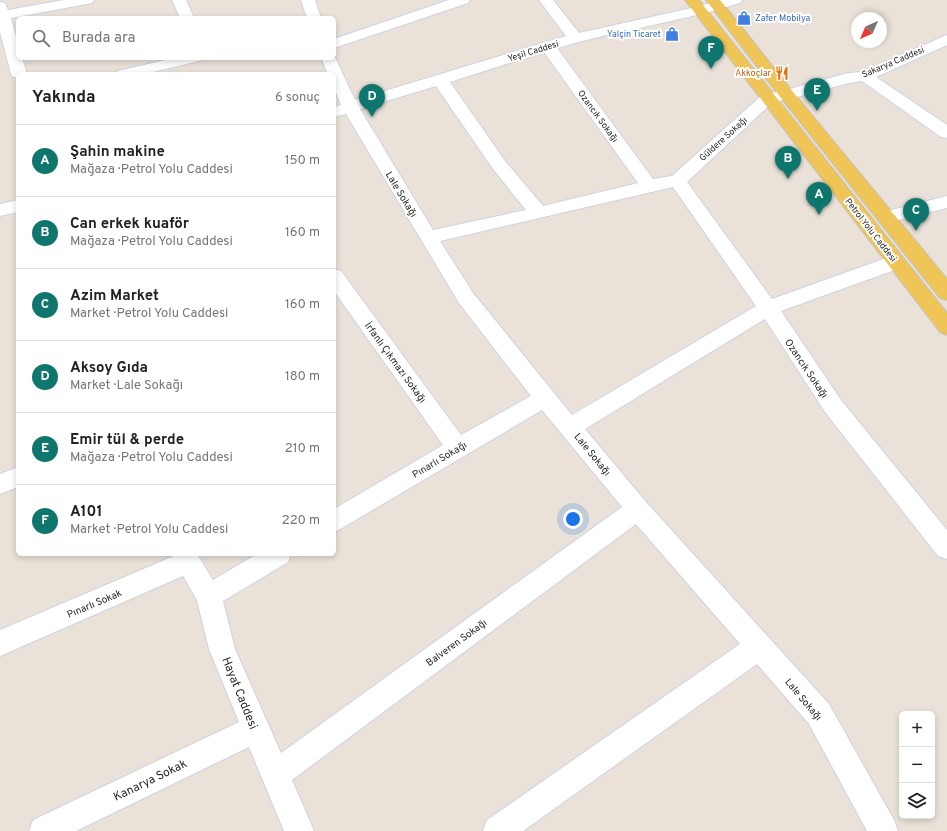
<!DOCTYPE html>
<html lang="tr">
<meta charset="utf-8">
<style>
body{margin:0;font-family:Overpass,sans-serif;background:#f2f2f2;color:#222}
.controls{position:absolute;right:12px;bottom:12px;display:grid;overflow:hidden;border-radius:6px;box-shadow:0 2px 6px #0003}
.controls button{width:36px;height:36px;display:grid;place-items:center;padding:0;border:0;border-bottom:1px solid #e0e0e0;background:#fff;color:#222;font:20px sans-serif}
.compass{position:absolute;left:851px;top:12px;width:36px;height:36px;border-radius:50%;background:#fff;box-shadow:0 2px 6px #0003;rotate:225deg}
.you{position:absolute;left:573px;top:519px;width:14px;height:14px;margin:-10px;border:3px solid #fff;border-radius:50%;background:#1a73e8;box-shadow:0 0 0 6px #1a73e833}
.badge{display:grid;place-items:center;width:26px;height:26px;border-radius:50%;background:#0f766e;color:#fff;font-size:13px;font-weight:700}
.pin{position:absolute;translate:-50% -33px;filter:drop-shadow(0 1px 2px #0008)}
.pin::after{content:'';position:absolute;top:21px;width:14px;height:12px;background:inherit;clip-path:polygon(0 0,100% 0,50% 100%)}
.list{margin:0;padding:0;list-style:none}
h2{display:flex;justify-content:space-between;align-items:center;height:52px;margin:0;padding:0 16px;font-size:17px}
h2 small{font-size:13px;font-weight:400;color:#767676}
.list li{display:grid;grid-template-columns:26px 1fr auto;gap:12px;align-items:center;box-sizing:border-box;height:72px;padding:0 16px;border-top:1px solid #e0e0e0}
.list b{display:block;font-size:15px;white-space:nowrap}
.list p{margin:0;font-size:13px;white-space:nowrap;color:#767676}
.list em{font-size:13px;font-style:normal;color:#767676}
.icon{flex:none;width:22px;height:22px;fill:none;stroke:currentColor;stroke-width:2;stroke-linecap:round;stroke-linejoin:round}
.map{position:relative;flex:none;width:947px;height:831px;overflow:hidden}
.search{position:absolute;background:#fff;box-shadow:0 2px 6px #0003;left:16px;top:16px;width:320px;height:44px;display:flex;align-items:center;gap:10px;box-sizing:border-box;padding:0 14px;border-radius:6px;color:#767676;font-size:15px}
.panel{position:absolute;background:#fff;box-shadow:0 2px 6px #0003;left:16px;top:72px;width:320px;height:484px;border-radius:6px}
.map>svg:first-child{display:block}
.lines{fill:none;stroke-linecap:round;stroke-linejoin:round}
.minor-casing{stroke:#ced2e1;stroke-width:2}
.major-casing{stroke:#c3c3c3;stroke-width:2}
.minor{fill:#fff;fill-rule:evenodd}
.major{fill:#f0c558;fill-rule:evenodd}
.labels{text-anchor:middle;stroke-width:4;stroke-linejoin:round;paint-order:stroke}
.far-shop-label{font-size:9px;fill:#366cbe;stroke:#fff;text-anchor:start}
.far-street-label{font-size:9px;fill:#272727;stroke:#fff}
.far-food-label{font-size:9px;fill:#c56008;stroke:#fff;text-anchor:end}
.street-label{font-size:10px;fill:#272727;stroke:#fff}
.near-street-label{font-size:12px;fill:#272727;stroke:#fff}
</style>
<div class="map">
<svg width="947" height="831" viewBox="0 0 947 831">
<rect width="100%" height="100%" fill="#eae2d8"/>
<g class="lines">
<defs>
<g id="minor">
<polygon points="64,0 94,0 92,3 87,4 11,18 18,44 18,58 22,58 27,74 18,74 18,78 13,77 11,74 0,32 0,2 5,3 8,10"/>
<polygon points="172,0 186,0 194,18 180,18"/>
<polygon points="301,0 315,0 321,18 307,18"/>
<polygon points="449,0 470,0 468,3 334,48 334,39"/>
<path d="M539 0H553L579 33 696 7 720 0H742L740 3C680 22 617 30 557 48L653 179 672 176 762 95 786 90 848 73 862 72 947 35V45L876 77 947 125V138L941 137 862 81 849 83 793 98 773 102 687 182 772 299 889 257 896 255 903 257 906 262 903 267 781 311 841 400 947 530V559L938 556 825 412 765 319 585 429 646 502 829 704 894 820 898 831H867L809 724 757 664 523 831H483L487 820 740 644 636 524 292 780 314 831H284L249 747 76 831H29L33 820 239 722 209 649 197 600 183 576 0 656V630L174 556 173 554H197L213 580 257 554H291L288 562 223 601 235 649 281 753 622 507 542 410 342 528 334 532V509L443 445 334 291V269L341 271 461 435 531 396 459 303 346 114 334 117V107L341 105 334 88V74H328L321 58H334V55L355 100 566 36ZM544 52 638 183 543 206 505 161 450 82ZM436 86 493 169 526 210 433 230 360 109ZM673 187 756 306 572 415 473 293 440 241Z"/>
<polygon points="174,58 202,58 199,61 144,74 116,74 118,71"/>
<polygon points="947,196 947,208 886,223 880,221 877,217 880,213"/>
<polygon points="18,200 18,212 0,216 0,204"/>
<polygon points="18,467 18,487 0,494 0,474"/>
</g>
<g id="major">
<polygon points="685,0 699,0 947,313 947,335 940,332"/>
<polygon points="706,0 720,0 793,92 947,279 947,300 940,298 781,98"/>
</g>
</defs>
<use href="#minor" class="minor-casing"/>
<use href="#major" class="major-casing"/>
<use href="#minor" class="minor"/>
<use href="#major" class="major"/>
</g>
<defs>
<symbol id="shop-bare" viewBox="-9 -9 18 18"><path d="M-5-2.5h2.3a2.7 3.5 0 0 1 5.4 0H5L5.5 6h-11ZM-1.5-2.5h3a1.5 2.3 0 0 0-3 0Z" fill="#3f7fe0" stroke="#fff" stroke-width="2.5" paint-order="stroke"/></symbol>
<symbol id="restaurant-bare" viewBox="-9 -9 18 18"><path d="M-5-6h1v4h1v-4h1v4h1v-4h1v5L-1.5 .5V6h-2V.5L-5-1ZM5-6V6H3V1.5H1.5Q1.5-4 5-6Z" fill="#e8710a" stroke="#fff" stroke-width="2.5" paint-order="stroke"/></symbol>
</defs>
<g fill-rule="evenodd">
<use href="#shop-bare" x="734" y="8" width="20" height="20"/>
<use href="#shop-bare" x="662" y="24" width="20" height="20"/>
<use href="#restaurant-bare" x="772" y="63" width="20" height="20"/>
</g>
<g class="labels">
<g class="far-shop-label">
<text x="755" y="21">Zafer Mobilya</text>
<text x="661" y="37" text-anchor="end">Yalçin Ticaret</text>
</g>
<g class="far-street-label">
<text transform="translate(533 51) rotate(-17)" y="3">Yeşil Caddesi</text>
<text transform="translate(893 62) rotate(-23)" y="3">Sakarya Caddesi</text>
<text transform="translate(598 116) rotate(54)" y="3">Ozancık Sokağı</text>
<text transform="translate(723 139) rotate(-42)" y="3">Güldere Sokağı</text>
<text transform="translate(871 230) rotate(52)" y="3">Petrol Yolu Caddesi</text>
</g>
<g class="far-food-label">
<text x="771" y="76">Akkoçlar</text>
</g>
<g class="street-label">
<text transform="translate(402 194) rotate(59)" y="4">Lale Sokağı</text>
<text transform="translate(396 362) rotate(54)" y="4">İrfanlı Çıkmazı Sokağı</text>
<text transform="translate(807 368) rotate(56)" y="4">Ozancık Sokağı</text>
<text transform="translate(593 454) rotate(51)" y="4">Lale Sokağı</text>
<text transform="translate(439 459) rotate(-31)" y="4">Pınarlı Sokağı</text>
<text transform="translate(94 603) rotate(-23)" y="4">Pınarlı Sokak</text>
<text transform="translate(456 642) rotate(-36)" y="4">Balveren Sokağı</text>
<text transform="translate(804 699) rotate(50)" y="4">Lale Sokağı</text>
</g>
<g class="near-street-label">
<text transform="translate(240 693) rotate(68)" y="4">Hayat Caddesi</text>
<text transform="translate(150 780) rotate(-26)" y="4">Kanarya Sokak</text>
</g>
</g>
</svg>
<div class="controls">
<button>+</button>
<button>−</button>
<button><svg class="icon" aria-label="layers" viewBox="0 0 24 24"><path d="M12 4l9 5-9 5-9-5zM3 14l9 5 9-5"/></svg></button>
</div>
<svg class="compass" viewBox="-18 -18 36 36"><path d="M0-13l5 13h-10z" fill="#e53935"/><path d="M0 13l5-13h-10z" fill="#767676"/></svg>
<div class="you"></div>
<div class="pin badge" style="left:819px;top:215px">A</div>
<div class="pin badge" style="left:788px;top:179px">B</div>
<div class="pin badge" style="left:916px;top:231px">C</div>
<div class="pin badge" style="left:372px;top:117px">D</div>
<div class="pin badge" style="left:817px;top:111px">E</div>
<div class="pin badge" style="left:711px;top:69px">F</div>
<div class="search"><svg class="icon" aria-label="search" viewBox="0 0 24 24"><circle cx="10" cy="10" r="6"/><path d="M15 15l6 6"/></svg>Burada ara</div>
<section class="panel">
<h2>Yakında<small>6 sonuç</small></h2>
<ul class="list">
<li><span class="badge">A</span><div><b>Şahin makine</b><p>Mağaza · Petrol Yolu Caddesi</p></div><em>150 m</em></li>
<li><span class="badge">B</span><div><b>Can erkek kuaför</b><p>Mağaza · Petrol Yolu Caddesi</p></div><em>160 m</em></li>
<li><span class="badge">C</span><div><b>Azim Market</b><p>Market · Petrol Yolu Caddesi</p></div><em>160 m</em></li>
<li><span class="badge">D</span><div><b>Aksoy Gıda</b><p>Market · Lale Sokağı</p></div><em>180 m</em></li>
<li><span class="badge">E</span><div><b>Emir tül &amp; perde</b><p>Mağaza · Petrol Yolu Caddesi</p></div><em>210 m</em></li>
<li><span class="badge">F</span><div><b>A101</b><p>Market · Petrol Yolu Caddesi</p></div><em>220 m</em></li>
</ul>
</section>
</div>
